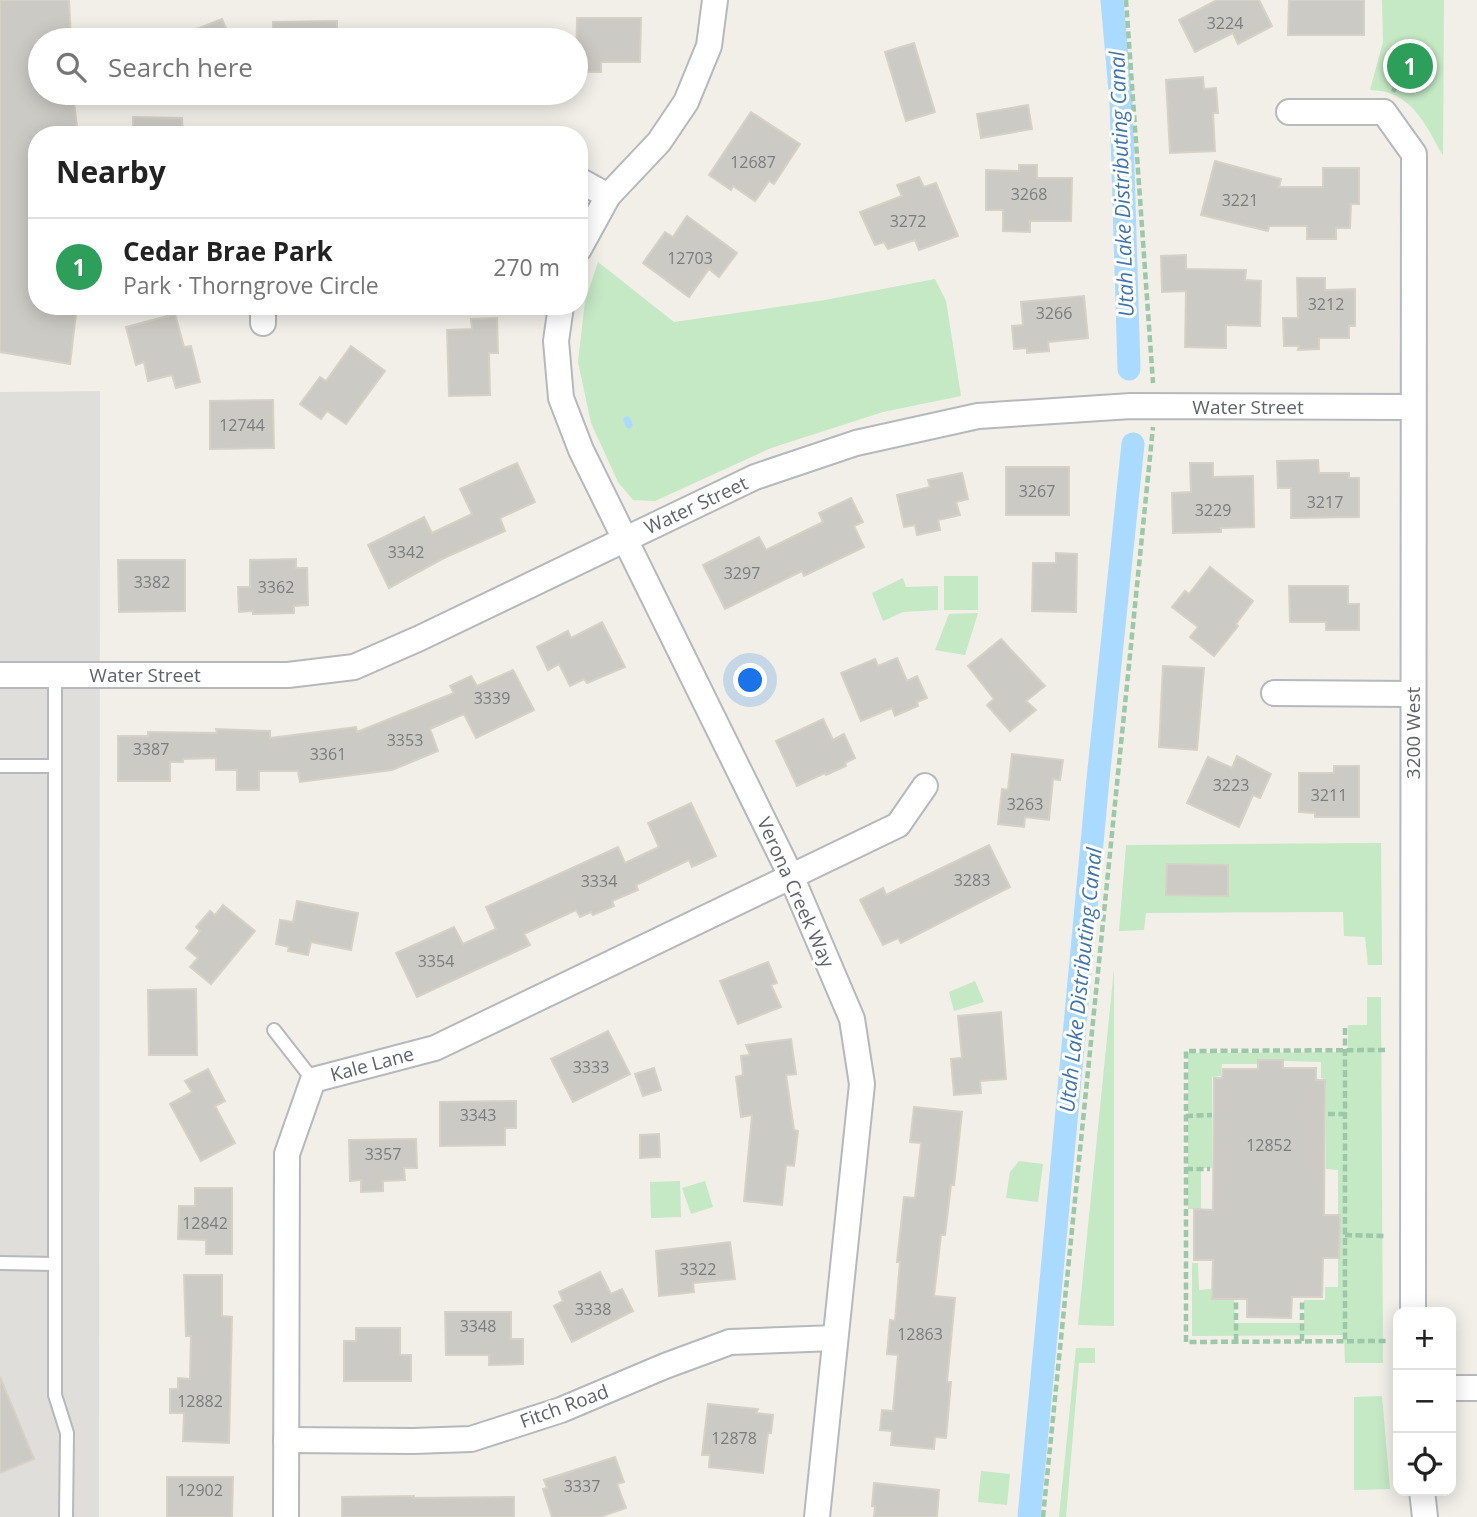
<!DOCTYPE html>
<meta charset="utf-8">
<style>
body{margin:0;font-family:"Open Sans",sans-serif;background:#f2f2f2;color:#222}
.controls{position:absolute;right:21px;bottom:21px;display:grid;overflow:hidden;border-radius:14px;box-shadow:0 4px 18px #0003}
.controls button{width:63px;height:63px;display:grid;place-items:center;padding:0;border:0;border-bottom:2px solid #e0e0e0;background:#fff;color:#222;font:35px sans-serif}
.you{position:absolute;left:751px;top:681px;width:24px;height:24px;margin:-18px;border:5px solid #fff;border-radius:50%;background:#1a73e8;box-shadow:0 0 0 10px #1a73e833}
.badge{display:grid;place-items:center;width:46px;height:46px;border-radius:50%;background:#d93025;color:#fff;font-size:23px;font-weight:700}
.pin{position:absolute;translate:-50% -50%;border:4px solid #fff;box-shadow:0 2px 7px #0006}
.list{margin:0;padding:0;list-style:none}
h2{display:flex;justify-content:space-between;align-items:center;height:91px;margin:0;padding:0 28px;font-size:30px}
h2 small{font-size:23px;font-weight:400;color:#767676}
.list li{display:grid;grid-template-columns:46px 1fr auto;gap:21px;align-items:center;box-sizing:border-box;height:98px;padding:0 28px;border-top:2px solid #e0e0e0}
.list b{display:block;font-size:26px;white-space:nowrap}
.list p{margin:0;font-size:23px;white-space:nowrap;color:#767676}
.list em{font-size:23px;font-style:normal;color:#767676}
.icon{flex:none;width:38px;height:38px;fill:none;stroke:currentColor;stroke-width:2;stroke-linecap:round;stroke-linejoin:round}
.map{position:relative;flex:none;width:1477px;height:1517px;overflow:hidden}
.search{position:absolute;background:#fff;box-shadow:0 4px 18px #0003;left:28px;top:28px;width:560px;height:77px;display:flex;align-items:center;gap:18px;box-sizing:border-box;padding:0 24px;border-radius:38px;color:#767676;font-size:26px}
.panel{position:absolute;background:#fff;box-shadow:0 4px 18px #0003;left:28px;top:126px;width:560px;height:189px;border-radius:28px}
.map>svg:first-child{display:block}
.industrial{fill:#e0deda}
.green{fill:#c5e8c5}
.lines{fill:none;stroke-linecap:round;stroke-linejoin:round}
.stream{stroke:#aadaff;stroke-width:7}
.canal{stroke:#aadaff;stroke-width:23}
.building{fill:#cccac5;stroke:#d6d1c6;stroke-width:2}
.service-casing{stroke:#b5b8bc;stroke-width:16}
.minor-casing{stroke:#b5b8bc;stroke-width:28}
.path{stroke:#9cc7a9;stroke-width:4.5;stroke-dasharray:7 3.5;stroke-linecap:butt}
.service{stroke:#fff;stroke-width:12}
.minor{stroke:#fff;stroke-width:24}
.labels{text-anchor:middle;stroke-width:6;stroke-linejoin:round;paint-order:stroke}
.number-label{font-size:16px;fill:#7a7d7f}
.street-label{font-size:19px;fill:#5f6368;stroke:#fff}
.water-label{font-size:21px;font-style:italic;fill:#4174aa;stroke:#fff}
</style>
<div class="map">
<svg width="1477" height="1517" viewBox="0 0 1477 1517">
<rect width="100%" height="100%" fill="#f1efe8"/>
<polygon class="industrial" points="100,391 99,1517 0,1517 0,392"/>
<g class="green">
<path d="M1382 0H1444L1443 156C1426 125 1411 90 1370 90L1383 42Z"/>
<polygon points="598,262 674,322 825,300 935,279 946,301 961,396 883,412 771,448 655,501 633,500 618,482 591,423 578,362 585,301"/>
<rect x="944" y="576" width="34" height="34"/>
<polygon points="903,578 906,587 938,586 938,610 903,612 883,621 872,593"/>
<polygon points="978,613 965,655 935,650 949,614"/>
<polygon points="1381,843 1382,965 1368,965 1365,937 1344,936 1343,912 1146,913 1144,930 1119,931 1126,845"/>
<polygon points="1114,969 1114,1326 1078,1325"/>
<polygon points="975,981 984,1002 954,1011 949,992"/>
<polygon points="1367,997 1381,997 1383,1363 1345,1363 1344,1335 1192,1336 1192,1263 1198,1263 1199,1290 1211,1289 1211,1300 1234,1300 1235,1323 1304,1323 1304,1300 1325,1300 1325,1287 1338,1287 1338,1170 1326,1169 1326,1079 1321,1078 1321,1062 1258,1060 1257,1064 1222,1064 1221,1076 1212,1077 1212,1168 1201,1168 1201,1209 1188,1209 1188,1053 1348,1052 1348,1025 1367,1025"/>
<polygon points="1019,1161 1043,1164 1038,1202 1006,1198 1010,1172"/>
<polygon points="680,1181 681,1217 651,1218 650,1182"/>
<polygon points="705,1181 713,1207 691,1214 682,1188"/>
<polygon points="1076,1348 1095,1348 1095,1363 1079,1363 1066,1517 1059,1517"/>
<polygon points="1382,1396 1390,1489 1354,1490 1354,1397"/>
<polygon points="981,1471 1010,1474 1007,1505 978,1502"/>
</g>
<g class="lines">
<polyline class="stream" points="627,420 629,425"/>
<g class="canal">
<polyline points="1112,0 1121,102 1129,369"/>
<polyline points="1029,1517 1098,779 1133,444"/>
</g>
</g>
<g class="building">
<polygon points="0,0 69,0 71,40 37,40 40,58 40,93 73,93 78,135 37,135 37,306 77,306 70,364 0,352"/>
<polygon points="1217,0 1259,0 1272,26 1238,44 1233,33 1195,52 1179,20"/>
<polygon points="1289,0 1364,0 1364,35 1288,35"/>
<polygon points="577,18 641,18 640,62 601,62 601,72 576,72"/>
<polygon points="222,19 231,40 171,40 171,39"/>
<polygon points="337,21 337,40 273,40 273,22"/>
<polygon points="914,43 935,112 906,121 885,52"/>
<polygon points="1203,77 1204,89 1216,88 1218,113 1213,113 1215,151 1170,153 1166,80"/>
<polygon points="1028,105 1032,129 981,138 977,114"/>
<polygon points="751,112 800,144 774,184 769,181 755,201 733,186 731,190 709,175"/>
<polygon points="133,117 182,118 183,135 133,135"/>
<polygon points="1215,161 1281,179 1279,187 1323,187 1323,168 1359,168 1359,204 1351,204 1350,228 1336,228 1336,239 1307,239 1307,226 1269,226 1268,231 1201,215"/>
<polygon points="1019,165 1037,165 1037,178 1072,178 1071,221 1030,221 1030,232 1003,231 1003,210 986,210 986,170 1019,171"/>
<polygon points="919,177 924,187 936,183 958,236 919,250 915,240 888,249 884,242 875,245 860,212 902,196 897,185"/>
<polygon points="687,216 737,253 719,277 709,269 689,297 643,263 665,232 673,237"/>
<polygon points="1186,255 1186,269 1246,270 1245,280 1261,281 1260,326 1226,325 1226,348 1185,347 1186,291 1162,292 1161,256"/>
<polygon points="1297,278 1325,278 1325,290 1355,289 1355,326 1349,326 1349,338 1319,338 1319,349 1298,350 1299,346 1284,346 1283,318 1298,318"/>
<polygon points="1084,296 1088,338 1048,342 1049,351 1027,353 1027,348 1014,349 1012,326 1023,325 1021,302"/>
<polygon points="175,314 184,347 191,346 200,382 176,388 172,375 148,381 144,362 136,365 126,327"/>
<polygon points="497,318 498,353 489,353 490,395 449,396 447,330 472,329 471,319"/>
<polygon points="351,346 385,371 346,424 327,411 321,419 300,404 320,377 326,381"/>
<polygon points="273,400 274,448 210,449 210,401"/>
<polygon points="1318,460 1319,473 1349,473 1349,478 1359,478 1359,517 1291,518 1291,488 1278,488 1277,461"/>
<polygon points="517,463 535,502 500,518 505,531 444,558 389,588 368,545 424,517 432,533 472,514 460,489"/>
<polygon points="1190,463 1213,463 1213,477 1253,476 1254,527 1221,528 1221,532 1173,533 1172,493 1191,492"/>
<rect x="1006" y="467" width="63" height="48"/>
<polygon points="962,473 968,499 956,502 960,515 938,520 940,530 917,535 915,525 904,527 897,495 930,487 928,480"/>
<polygon points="851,498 863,522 854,526 864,547 804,576 802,571 725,609 703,565 759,537 766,550 823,522 819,513"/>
<polygon points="1056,553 1077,554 1076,612 1032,611 1033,563 1056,563"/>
<polygon points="296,559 296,568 307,568 308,605 294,606 294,613 253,614 253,611 239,612 238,587 250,587 250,560"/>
<polygon points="118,560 185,560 185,611 119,612"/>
<polygon points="1210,567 1253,601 1236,624 1238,626 1214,656 1190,637 1198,627 1172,607 1185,591 1189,594"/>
<polygon points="1289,586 1348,586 1348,604 1359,604 1359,630 1326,630 1326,622 1290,622"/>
<polygon points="602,622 625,667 587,683 584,679 570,686 559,664 548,670 537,647 568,631 571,638"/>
<polygon points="1001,639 1045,686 1026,701 1036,710 1010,731 987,705 994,699 968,666"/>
<polygon points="897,658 907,681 917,676 927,698 917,702 918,706 895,716 892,708 861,721 841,673 875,659 878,666"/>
<polygon points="1163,666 1204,668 1197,750 1159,747"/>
<polygon points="513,670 534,710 476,738 464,714 430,729 438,751 392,770 300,782 298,771 259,771 259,790 237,790 237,770 216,770 216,758 183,759 183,762 170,762 170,781 118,781 118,736 148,736 148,732 217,733 216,729 270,731 270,738 356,727 357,732 454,693 450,686 471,676 477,686"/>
<polygon points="823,719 833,740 844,734 855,758 845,763 846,766 826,775 825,773 797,786 776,741"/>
<polygon points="1012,754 1063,760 1060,780 1053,779 1049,820 1025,817 1024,827 998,824 1002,789 1008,790"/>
<polygon points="1237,756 1271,774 1260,798 1253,795 1239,827 1187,803 1208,757 1232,768"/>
<polygon points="1334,766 1359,766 1359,817 1315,817 1315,813 1299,812 1299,773 1334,773"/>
<polygon points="691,803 716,856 692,867 689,860 636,885 638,890 612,901 614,906 593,915 591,912 580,917 576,910 524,934 530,945 417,997 396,953 454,927 463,944 496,929 486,907 618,847 625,863 659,847 648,823"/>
<polygon points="989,845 1010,887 901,943 898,938 883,945 860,900 883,888 886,895"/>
<polygon points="1167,864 1228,865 1228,896 1166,895"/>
<polygon points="297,901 358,913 351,950 311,942 308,955 288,951 289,947 276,944 280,920 293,922"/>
<polygon points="223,905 255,931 211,984 190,967 198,958 186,948 200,931 196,927 210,911 215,915"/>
<polygon points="768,962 777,983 771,985 781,1007 738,1024 720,981"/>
<polygon points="196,989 197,1055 149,1055 148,990"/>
<polygon points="1001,1012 1006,1079 980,1081 981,1093 954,1095 951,1059 962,1058 958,1016"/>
<polygon points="608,1031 630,1074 573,1102 551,1059"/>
<polygon points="791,1039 796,1074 786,1075 794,1130 798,1131 794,1166 786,1165 782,1205 744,1201 752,1115 741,1117 736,1077 743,1075 741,1056 750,1055 746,1045"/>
<polygon points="1258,1060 1283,1060 1283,1068 1316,1068 1316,1080 1325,1080 1324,1215 1340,1215 1339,1258 1323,1258 1322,1297 1292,1297 1291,1318 1247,1317 1247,1299 1212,1299 1213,1260 1194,1260 1194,1209 1213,1210 1214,1078 1222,1078 1223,1069 1258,1069"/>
<polygon points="654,1068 661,1090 643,1096 635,1074"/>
<polygon points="208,1069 225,1101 215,1106 235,1143 201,1161 170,1104 192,1092 185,1081"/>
<polygon points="516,1101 516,1128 505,1128 505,1145 440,1146 440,1102"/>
<polygon points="914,1107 962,1112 954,1185 951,1185 945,1235 941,1235 934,1296 955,1298 947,1382 951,1382 946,1438 935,1437 934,1449 891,1445 892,1431 880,1430 882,1410 893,1411 898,1355 887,1354 890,1320 895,1321 900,1262 897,1262 904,1197 915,1198 921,1143 910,1142"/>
<polygon points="659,1134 660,1157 640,1158 640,1135"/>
<polygon points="416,1139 417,1168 404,1168 405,1180 383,1181 383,1191 361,1192 361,1180 350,1181 349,1140"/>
<polygon points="195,1188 232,1188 232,1254 206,1254 206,1240 178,1239 179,1206 195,1206"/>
<polygon points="730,1242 735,1279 693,1283 694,1292 659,1296 656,1251"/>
<polygon points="600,1272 611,1294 622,1289 633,1311 572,1342 554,1306 563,1301 559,1292"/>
<polygon points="184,1275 222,1275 222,1316 232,1317 229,1443 183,1441 184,1413 170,1413 170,1389 178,1389 178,1378 190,1379 191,1336 186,1336"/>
<polygon points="445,1312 511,1312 511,1339 523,1339 523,1364 489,1365 489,1355 446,1355"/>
<polygon points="356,1328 400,1328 400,1355 411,1355 411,1381 344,1381 344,1341 356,1341"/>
<polygon points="0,1377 34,1459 0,1473"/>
<polygon points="708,1404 758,1409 756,1413 773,1415 771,1433 768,1433 763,1473 709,1467 710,1455 702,1455"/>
<polygon points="615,1457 624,1482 617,1484 626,1508 600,1517 552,1517 543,1489 547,1488 544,1480"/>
<polygon points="167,1477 233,1477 232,1517 167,1517"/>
<polygon points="874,1483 939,1490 937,1517 874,1517 875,1506 872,1506"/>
<polygon points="414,1496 414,1498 514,1497 514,1517 342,1517 342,1497"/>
</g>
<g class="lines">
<defs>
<g id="service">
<polyline points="0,766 55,766 55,675"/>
<polyline points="274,1030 313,1080"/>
<polyline points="0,1263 55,1264 55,766"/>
<polyline points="55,1264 55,1395 67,1433 66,1517"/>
</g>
<g id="minor">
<polyline points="1289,112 1384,112 1414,154 1413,1312"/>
<polyline points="579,180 608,196"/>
<polyline points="579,249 608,196 659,142 686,102 709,46 715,0"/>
<polyline points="561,306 556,341 561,398 581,450 791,876 852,1019 862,1084 817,1517"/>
<polyline points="263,323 263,306"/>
<polyline points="0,675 288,675 354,667 420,638 755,477 856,443 978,416 1131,406 1413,407"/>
<polyline points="1274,693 1412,694"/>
<polyline points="1451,1388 1477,1388"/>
<polyline points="286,1440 413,1441 471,1439 561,1410 665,1366 730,1342 835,1338"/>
<polyline points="1422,1491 1425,1517"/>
<polyline points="286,1517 287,1154 313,1080 435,1048 898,825 925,786"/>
</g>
</defs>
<use href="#service" class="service-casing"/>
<use href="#minor" class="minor-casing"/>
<g class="path">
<polyline points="1126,0 1153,383"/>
<polyline points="1393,92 1400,78"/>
<polyline points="1345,1028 1345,1341"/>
<polyline points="1385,1050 1186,1051 1186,1342 1386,1341"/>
<polyline points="1328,1114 1345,1114"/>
<polyline points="1186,1116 1212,1115"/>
<polyline points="1186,1169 1210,1169"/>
<polyline points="1345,1235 1385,1236"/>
<polyline points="1236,1341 1236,1302"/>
<polyline points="1302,1341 1302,1302"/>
<polyline points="1043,1517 1153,427"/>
</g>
<use href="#service" class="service"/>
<use href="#minor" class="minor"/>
</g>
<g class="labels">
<g class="number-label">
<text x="1225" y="29">3224</text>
<text x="753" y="168">12687</text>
<text x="1029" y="200">3268</text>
<text x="1240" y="206">3221</text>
<text x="908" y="227">3272</text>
<text x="690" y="264">12703</text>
<text x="1326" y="310">3212</text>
<text x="1054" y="319">3266</text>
<text x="242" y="431">12744</text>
<text x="1037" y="497">3267</text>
<text x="1325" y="508">3217</text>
<text x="1213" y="516">3229</text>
<text x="406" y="558">3342</text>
<text x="742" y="579">3297</text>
<text x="152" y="588">3382</text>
<text x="276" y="593">3362</text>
<text x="492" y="704">3339</text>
<text x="405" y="746">3353</text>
<text x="151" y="755">3387</text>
<text x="328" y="760">3361</text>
<text x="1231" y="791">3223</text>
<text x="1329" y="801">3211</text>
<text x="1025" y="810">3263</text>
<text x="972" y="886">3283</text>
<text x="599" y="887">3334</text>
<text x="436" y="967">3354</text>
<text x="591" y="1073">3333</text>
<text x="478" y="1121">3343</text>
<text x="1269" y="1151">12852</text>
<text x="383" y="1160">3357</text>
<text x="205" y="1229">12842</text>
<text x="698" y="1275">3322</text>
<text x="593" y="1315">3338</text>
<text x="478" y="1332">3348</text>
<text x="920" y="1340">12863</text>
<text x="200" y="1407">12882</text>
<text x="734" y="1444">12878</text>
<text x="582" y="1492">3337</text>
<text x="200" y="1496">12902</text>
</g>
<g class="street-label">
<text x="1248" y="414">Water Street</text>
<text transform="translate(696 505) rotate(-25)" y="7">Water Street</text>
<text x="145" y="682">Water Street</text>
<text transform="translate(1413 733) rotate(-90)" y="7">3200 West</text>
<text transform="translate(796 892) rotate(66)" y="7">Verona Creek Way</text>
<text transform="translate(372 1064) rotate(-15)" y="7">Kale Lane</text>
<text transform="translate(564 1406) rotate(-20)" y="7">Fitch Road</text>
</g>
<g class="water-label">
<text transform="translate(1122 184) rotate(-92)" y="7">Utah Lake Distributing Canal</text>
<text transform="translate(1081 980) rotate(-84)" y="7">Utah Lake Distributing Canal</text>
</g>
</g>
</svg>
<div class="controls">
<button>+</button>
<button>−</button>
<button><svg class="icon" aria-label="locate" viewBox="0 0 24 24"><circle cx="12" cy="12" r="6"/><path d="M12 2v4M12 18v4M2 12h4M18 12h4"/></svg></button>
</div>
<div class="you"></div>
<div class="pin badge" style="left:1410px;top:66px;background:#2e9e5b">1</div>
<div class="search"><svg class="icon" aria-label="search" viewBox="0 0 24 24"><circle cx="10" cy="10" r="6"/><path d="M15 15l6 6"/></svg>Search here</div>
<section class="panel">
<h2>Nearby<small></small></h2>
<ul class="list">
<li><span class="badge" style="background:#2e9e5b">1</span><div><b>Cedar Brae Park</b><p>Park · Thorngrove Circle</p></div><em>270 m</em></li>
</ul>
</section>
</div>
